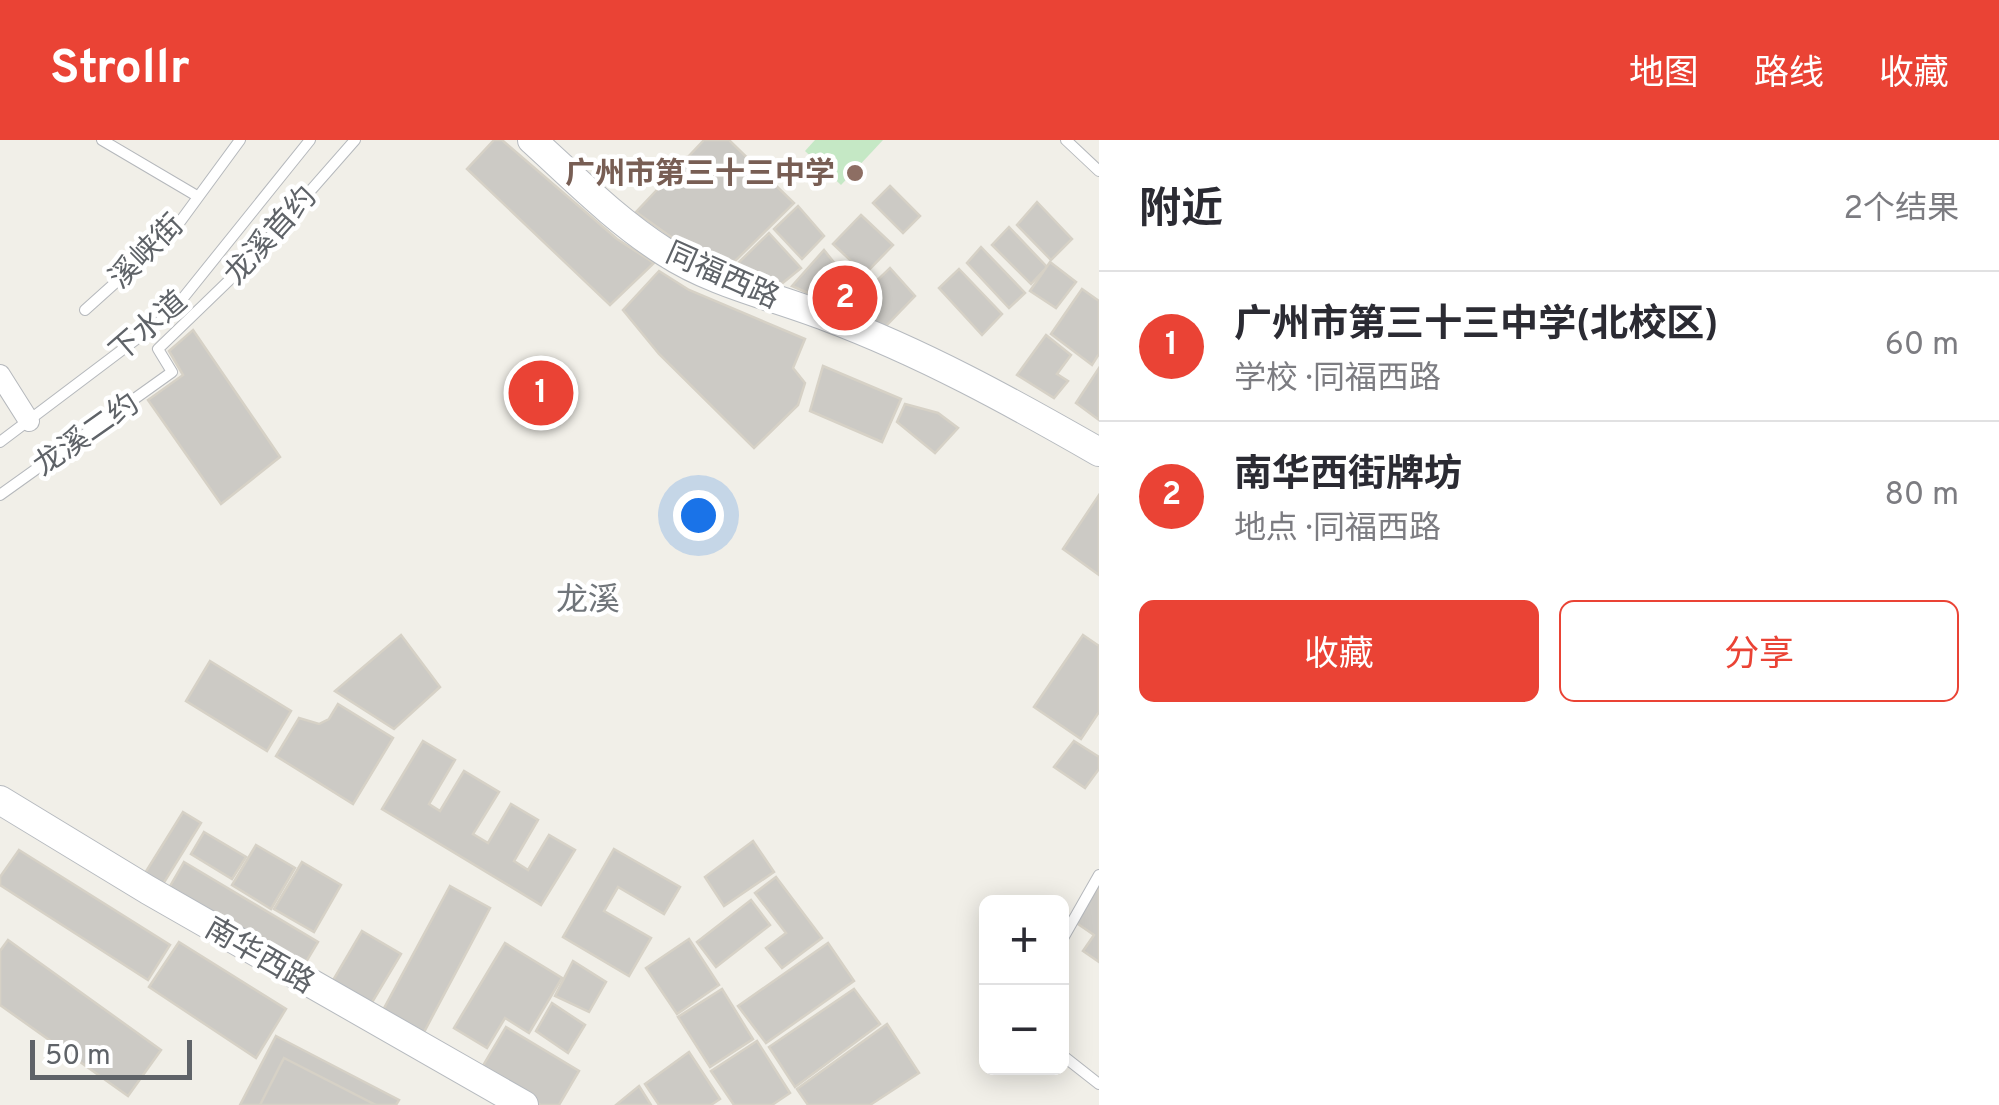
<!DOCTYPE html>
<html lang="zh">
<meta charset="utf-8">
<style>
body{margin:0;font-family:Overpass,"Noto Sans SC",sans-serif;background:#f7f7f7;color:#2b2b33}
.controls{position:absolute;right:30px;bottom:30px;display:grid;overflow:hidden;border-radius:15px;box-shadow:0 5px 25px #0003}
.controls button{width:90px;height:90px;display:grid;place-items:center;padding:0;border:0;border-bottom:2px solid #e1e1e2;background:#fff;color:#2b2b33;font:50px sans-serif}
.scale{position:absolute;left:30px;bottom:25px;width:162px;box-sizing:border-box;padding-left:10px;border:5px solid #5f6368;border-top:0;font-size:28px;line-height:35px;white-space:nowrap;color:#5f6368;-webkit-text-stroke:8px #fff;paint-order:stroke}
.you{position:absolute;left:698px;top:375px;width:35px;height:35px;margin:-25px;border:8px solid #fff;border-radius:50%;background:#1a73e8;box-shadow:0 0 0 15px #1a73e833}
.badge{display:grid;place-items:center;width:65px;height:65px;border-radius:50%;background:#ea4335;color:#fff;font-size:32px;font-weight:700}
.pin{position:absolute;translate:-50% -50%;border:5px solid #fff;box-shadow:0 2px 10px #0006}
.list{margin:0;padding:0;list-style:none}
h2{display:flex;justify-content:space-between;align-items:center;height:130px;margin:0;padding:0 40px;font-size:42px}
h2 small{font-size:32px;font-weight:400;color:#7c7c81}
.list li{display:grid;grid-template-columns:65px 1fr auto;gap:30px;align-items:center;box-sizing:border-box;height:150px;padding:0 40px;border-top:2px solid #e1e1e2}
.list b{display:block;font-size:38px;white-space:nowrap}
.list p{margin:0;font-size:32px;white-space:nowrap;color:#7c7c81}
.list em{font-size:32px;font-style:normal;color:#7c7c81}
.actions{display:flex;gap:20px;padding:30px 40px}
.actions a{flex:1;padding:22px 0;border:2px solid #ea4335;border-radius:15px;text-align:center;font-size:35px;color:#ea4335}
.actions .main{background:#ea4335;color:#fff}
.map{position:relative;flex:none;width:1099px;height:965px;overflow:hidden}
header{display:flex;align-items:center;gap:60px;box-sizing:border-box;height:140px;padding:0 50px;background:#ea4335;color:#fff}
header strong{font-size:48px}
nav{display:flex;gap:55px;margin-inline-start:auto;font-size:35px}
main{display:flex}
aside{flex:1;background:#fff}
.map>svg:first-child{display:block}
.green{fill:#c5e8c5}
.building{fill:#cccac5;stroke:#d6d1c6;stroke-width:2.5}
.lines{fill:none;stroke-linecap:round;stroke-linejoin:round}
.lane-casing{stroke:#b5b8bc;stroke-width:12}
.street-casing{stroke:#b5b8bc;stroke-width:22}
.secondary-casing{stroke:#b6babf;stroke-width:30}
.lane{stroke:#fff;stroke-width:10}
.street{stroke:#fff;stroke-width:20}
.secondary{stroke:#fff;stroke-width:28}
.education-dot{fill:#8d6e63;stroke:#fff;stroke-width:4}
.labels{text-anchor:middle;stroke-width:9;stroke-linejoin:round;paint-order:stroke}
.education-label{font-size:30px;font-weight:bold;fill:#785e54;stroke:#fff;text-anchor:end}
.street-label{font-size:30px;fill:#5f6368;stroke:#fff}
.neighbourhood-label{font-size:32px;fill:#70757a;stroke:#fff}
</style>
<header>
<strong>Strollr</strong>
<nav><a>地图</a><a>路线</a><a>收藏</a></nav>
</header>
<main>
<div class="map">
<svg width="1099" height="965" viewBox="0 0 1099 965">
<rect width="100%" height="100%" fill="#f1efe8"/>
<polygon class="green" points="815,0 883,0 841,45 805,11"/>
<g class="building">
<polygon points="494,0 502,0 617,99 654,123 610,165 467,29"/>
<polygon points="704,0 729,0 794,63 730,126 678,102 636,72"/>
<polygon points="890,46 920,76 903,93 873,63"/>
<polygon points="1037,62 1072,99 1051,120 1017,85"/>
<polygon points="798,66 824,96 802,119 774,89"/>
<polygon points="861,75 893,105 865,134 833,104"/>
<polygon points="1009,87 1047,127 1031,144 992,105"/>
<polygon points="769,93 801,128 774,150 732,129"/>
<polygon points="981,107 1025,153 1009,168 967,123"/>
<polygon points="824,110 852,145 835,165 792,146"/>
<polygon points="1050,122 1076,142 1056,168 1030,151"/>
<polygon points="890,128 915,156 883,189 844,172"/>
<polygon points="959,129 1002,174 982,195 939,148"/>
<polygon points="659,131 689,150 805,199 793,228 805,243 798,265 754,308 659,214 623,170"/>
<polygon points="1082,149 1099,161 1099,214 1092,225 1051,194"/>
<polygon points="193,190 280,317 221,364 148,260 183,235 169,211"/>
<polygon points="1046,195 1071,215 1057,234 1068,241 1054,258 1017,235"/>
<polygon points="823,226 901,259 882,302 810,271"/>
<polygon points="1099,228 1099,280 1076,263"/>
<polygon points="905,264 938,273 958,288 935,313 897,282"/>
<polygon points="1099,355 1099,435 1063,409"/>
<polygon points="401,495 440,547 394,589 335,551"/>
<polygon points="1083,495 1099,506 1099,572 1081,599 1034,567"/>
<polygon points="210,521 291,571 267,611 186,561"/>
<polygon points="338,564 393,598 353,664 276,616 299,578 319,584 329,579"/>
<polygon points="423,601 455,620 429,664 440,671 464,631 499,652 473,694 488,703 511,664 538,680 514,721 528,730 549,695 575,710 541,765 382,669"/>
<polygon points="1074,601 1099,617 1099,629 1085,648 1054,627"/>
<polygon points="183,672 201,683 163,744 145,733"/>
<polygon points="204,692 246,717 232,739 191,714"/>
<polygon points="753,701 774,732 724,766 705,737"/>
<polygon points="256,705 295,728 271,769 232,745"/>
<polygon points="614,709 680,747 664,774 618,747 604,771 651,798 629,836 563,797"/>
<polygon points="19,710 170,805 148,840 0,745 0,737"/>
<polygon points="184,722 318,802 303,827 169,748"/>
<polygon points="302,722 341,745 314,792 274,769"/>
<polygon points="776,737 822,798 782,828 766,808 786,793 755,753"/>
<polygon points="450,746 490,768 423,894 382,872"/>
<polygon points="1099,746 1099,822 1083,811 1094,795 1075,782"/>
<polygon points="751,760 770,785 716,827 697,802"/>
<polygon points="362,791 401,814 371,864 332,842"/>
<polygon points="689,799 719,845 677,874 646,828"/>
<polygon points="8,800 161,910 128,956 0,865 0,811"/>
<polygon points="179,802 286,869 256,918 149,847"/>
<polygon points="505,803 562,838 529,893 505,878 487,908 454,888"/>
<polygon points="828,803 854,841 766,903 738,866"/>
<polygon points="573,821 606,842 589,872 555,856"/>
<polygon points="722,849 753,899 710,927 678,877"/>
<polygon points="854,849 880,884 795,947 769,907"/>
<polygon points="552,863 585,885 568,913 536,891"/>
<polygon points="887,884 919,933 870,965 808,965 797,949"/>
<polygon points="506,887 579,931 559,965 541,965 481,929"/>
<polygon points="276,896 399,960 396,965 240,965"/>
<polygon points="757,901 790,953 772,965 734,965 711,931"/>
<polygon points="689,912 720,959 711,965 659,965 645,944"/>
<polygon points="284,918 376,965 260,965"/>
<polygon points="639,946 651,965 616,965"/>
</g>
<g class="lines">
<defs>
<g id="lane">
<polyline points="102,0 197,56"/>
<polyline points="1066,0 1099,31"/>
<polyline points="85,170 174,90 240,0"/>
<polyline points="0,302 171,173 310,0"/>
<polyline points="0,355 172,232 158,209 247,123 355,0"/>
<polyline points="1062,800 1099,735"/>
<polyline points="1062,915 1099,944"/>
</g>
<polyline id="street" points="0,235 29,281"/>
<g id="secondary">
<path d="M532 0C576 40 615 80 665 112 714 144 773 156 827 177 923 213 1010 261 1099 312"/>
<polyline points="0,660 148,750 524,965"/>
</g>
</defs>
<use href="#lane" class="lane-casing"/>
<use href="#street" class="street-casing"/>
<use href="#secondary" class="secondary-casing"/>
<use href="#lane" class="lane"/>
<use href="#street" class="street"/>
<use href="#secondary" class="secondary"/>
</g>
<circle class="education-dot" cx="855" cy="33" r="10"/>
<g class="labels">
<g class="education-label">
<text x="835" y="43">广州市第三十三中学</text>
</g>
<g class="street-label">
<text transform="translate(270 95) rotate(-48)" y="10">龙溪首约</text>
<text transform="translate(146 111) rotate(-45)" y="10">溪峡街</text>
<text transform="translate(723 135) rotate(24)" y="10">同福西路</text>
<text transform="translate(148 186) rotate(-41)" y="10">下水道</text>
<text transform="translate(86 294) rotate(-35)" y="10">龙溪二约</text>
<text transform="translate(260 815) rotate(30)" y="10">南华西路</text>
</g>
<g class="neighbourhood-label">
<text x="588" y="470">龙溪</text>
</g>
</g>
</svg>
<div class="controls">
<button>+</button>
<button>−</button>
</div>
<div class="scale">50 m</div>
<div class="you"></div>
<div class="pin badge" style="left:541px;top:253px">1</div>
<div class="pin badge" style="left:845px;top:158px">2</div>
</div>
<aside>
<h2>附近<small>2个结果</small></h2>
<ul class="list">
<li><span class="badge">1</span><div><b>广州市第三十三中学(北校区)</b><p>学校 · 同福西路</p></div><em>60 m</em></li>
<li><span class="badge">2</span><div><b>南华西街牌坊</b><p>地点 · 同福西路</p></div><em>80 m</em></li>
</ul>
<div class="actions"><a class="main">收藏</a><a>分享</a></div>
</aside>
</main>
